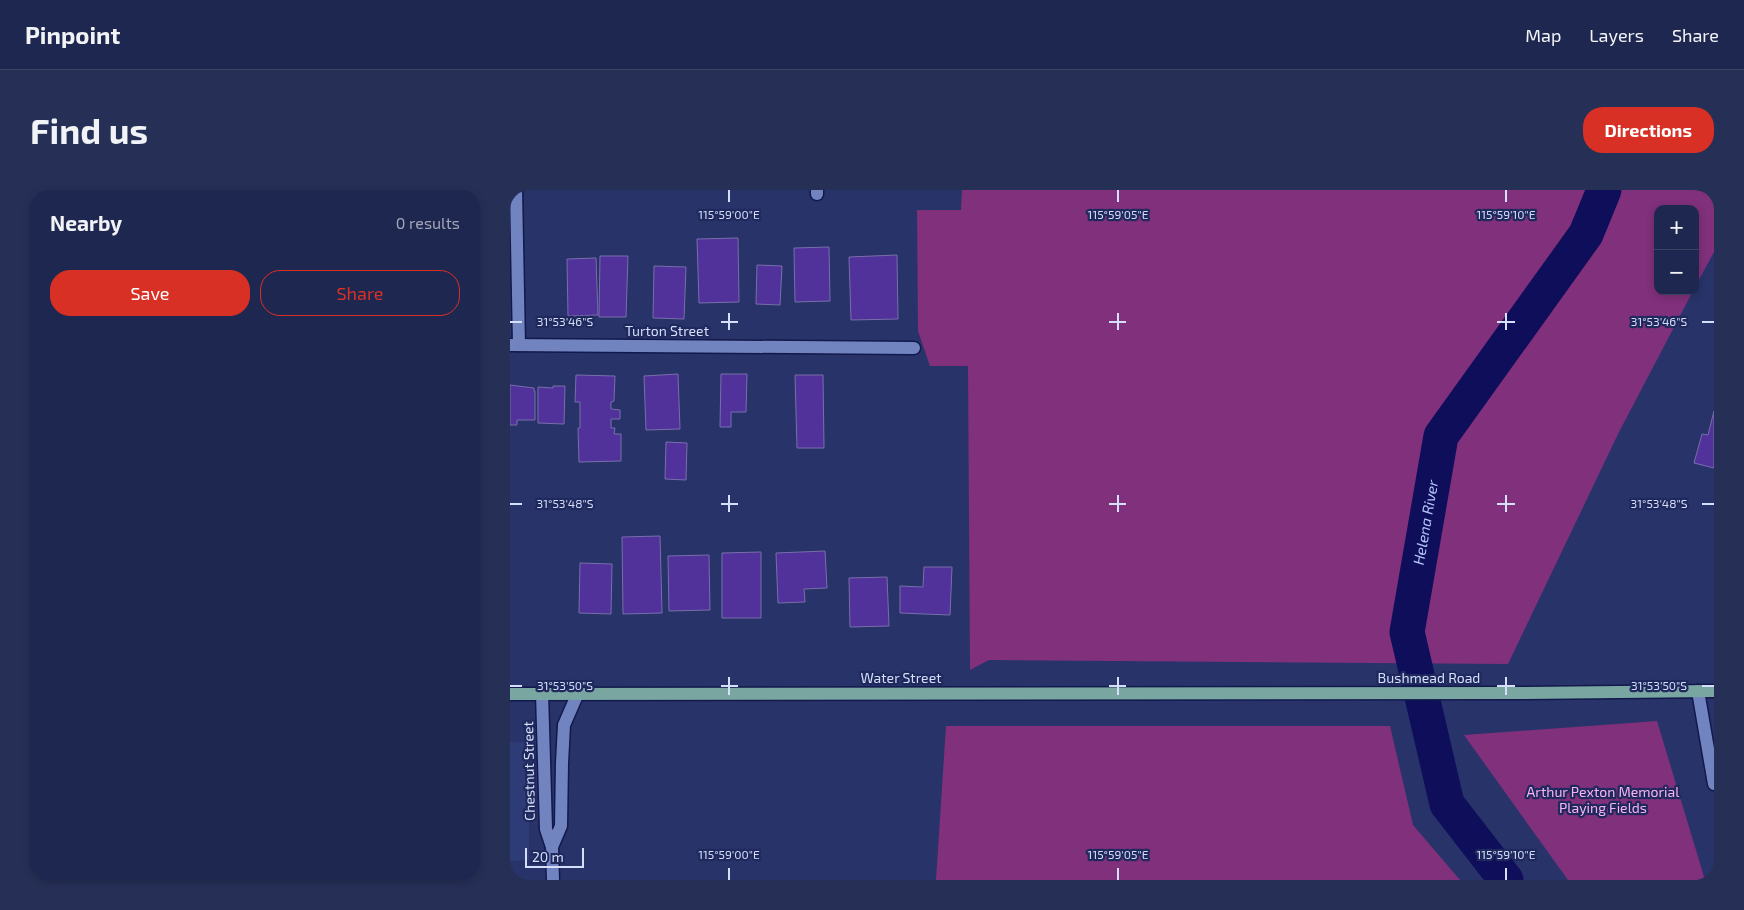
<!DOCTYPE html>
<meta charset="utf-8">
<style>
body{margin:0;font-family:"Exo 2",sans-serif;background:#262f56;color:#f1f3f6}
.controls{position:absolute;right:15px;top:15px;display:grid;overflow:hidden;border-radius:10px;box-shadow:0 2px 8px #0003}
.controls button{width:45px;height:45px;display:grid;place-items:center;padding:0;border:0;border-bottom:1px solid #3c4466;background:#1e274f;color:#f1f3f6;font:25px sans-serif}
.scale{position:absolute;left:15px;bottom:12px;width:59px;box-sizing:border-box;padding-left:5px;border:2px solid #d6dffa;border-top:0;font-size:14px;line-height:18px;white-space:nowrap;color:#d6dffa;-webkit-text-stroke:4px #1f295d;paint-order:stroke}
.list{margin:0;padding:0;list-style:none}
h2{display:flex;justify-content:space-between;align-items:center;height:65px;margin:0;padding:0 20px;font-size:21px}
h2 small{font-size:16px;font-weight:400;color:#a1a5b7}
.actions{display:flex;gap:10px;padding:15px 20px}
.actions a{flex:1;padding:11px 0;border:1px solid #d93025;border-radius:20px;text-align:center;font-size:18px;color:#d93025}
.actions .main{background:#d93025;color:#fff}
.map{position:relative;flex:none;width:1204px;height:690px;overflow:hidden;border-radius:20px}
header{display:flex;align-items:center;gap:30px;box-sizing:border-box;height:70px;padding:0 25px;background:#1e274f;border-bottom:1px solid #3c4466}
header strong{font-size:24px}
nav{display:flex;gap:28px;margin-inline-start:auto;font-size:18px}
.intro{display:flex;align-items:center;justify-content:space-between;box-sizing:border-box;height:120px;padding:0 30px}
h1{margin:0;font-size:35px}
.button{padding:12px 22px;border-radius:20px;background:#d93025;color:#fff;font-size:18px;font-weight:700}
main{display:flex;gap:30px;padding:0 30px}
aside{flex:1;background:#1e274f;border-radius:20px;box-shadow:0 2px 8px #0003}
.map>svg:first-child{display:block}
.built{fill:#2d3b77}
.green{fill:#81307b}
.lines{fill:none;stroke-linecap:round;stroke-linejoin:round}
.river{stroke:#0e0e5a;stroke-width:35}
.building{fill:#50329a;stroke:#786eab}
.minor-casing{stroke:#12194c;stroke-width:15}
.major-casing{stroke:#12194c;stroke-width:15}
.minor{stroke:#7284c0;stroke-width:12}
.major{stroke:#7aa6a2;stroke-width:12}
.ticks{fill:none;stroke:#d6dffa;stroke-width:2}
.labels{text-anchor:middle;stroke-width:4.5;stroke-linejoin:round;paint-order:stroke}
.street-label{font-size:14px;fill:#d6dffa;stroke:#1f295d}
.park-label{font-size:14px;fill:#fbb4f2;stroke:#1f295d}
.water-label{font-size:15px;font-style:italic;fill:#b4c4f9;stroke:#1f295d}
.ticks-label{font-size:12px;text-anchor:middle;fill:#d6dffa;stroke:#1f295d;stroke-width:4.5;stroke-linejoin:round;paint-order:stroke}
</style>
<header>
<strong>Pinpoint</strong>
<nav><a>Map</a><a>Layers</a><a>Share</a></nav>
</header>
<div class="intro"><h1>Find us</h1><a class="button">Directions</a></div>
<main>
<aside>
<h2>Nearby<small>0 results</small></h2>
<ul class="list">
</ul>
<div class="actions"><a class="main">Save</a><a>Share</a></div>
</aside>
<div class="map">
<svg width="1204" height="690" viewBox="0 0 1204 690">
<rect width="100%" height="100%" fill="#283469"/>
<polygon class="built" points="0,552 19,552 19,670 0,671"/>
<g class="green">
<polygon points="452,0 1204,0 1204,62 1185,97 1185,19 1148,19 1148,101 1183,101 1109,242 998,474 479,470 460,480 458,176 420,176 408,141 407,20 451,20"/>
<polygon points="1147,531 1195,690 1058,690 954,545"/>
<polygon points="436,536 880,536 903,635 950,690 426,690"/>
</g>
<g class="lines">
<path class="river" id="s1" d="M996 690 937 614 897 442 931 246 1076 44 1094 0"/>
</g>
<g class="building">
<polygon points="228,48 229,112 189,113 187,49"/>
<polygon points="319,57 320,111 285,112 284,58"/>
<polygon points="387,65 388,129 341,130 339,67"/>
<polygon points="90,66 118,66 116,127 89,127"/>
<polygon points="86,68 88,125 58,126 57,69"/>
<polygon points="247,75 272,76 270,115 246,114"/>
<polygon points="144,76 176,77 174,129 143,128"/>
<polygon points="168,184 170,239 136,240 134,186"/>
<polygon points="211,184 237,184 236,222 221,222 221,237 210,237"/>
<polygon points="66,185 105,186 104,211 101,212 101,219 110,220 110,229 101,229 101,238 105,238 104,244 111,244 111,271 69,272 68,238 70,238 70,212 65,212"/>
<polygon points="285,185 313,185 314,258 287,258"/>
<polygon points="0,195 24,198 24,201 25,201 25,230 7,230 7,235 0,235"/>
<polygon points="43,196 55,196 54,234 28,233 28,197 43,198"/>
<polygon points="1204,221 1204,278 1184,273 1192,244 1198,245"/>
<polygon points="156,252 177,253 176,290 155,289"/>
<polygon points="150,346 152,423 113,424 112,347"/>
<polygon points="315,361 317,398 294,399 295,412 268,413 266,363"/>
<polygon points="251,362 251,428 212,428 212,363"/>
<polygon points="199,365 200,420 159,421 158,366"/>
<polygon points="70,373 102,374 101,424 69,423"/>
<polygon points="414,377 442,377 440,425 390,423 390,396 413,397"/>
<polygon points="377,387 379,436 340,437 339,388"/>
</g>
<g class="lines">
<defs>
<g id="minor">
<polyline points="6,0 9,155"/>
<polyline points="307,4 307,0"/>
<polyline points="0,155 404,158"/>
<polyline points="1188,501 1204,594"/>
<polyline points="32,503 36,639 42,657 43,690"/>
<polyline points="42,657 51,636 52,573 54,535 68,503"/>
</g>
<polyline id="major" points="0,504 1010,503 1204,501"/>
</defs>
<use href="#minor" class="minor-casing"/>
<use href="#major" class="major-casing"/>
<use href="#minor" class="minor"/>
<use href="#major" class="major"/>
</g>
<path class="ticks" d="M219 0V12M608 0V12M996 0V12M219 123V140M608 123V140M996 123V140M0 132H12M211 132H228M599 132H616M987 132H1005M1192 132H1204M219 305V322M608 305V322M996 305V322M0 314H12M211 314H228M599 314H616M987 314H1005M1192 314H1204M219 487V505M608 487V505M996 487V505M0 496H12M211 496H228M599 496H616M987 496H1005M1192 496H1204M219 678V690M608 678V690M996 678V690"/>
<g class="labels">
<g class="street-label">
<text x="157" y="146">Turton Street</text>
<text x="391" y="493">Water Street</text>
<text x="919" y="493">Bushmead Road</text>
<text transform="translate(19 581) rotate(-91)" y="5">Chestnut Street</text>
</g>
<g class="park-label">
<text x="1093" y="607">Arthur Pexton Memorial<tspan x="1093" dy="16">Playing Fields</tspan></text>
</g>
<g class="water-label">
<text dy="5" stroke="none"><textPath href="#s1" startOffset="384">Helena River</textPath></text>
</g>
</g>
<g class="ticks-label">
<text x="219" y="29">115°59'00"E</text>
<text x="608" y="29">115°59'05"E</text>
<text x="996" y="29">115°59'10"E</text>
<text x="55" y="136">31°53'46"S</text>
<text x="1149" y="136">31°53'46"S</text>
<text x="55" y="318">31°53'48"S</text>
<text x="1149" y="318">31°53'48"S</text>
<text x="55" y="500">31°53'50"S</text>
<text x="1149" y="500">31°53'50"S</text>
<text x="219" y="669">115°59'00"E</text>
<text x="608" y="669">115°59'05"E</text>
<text x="996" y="669">115°59'10"E</text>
</g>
</svg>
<div class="controls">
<button>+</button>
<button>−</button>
</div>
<div class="scale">20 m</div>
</div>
</main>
